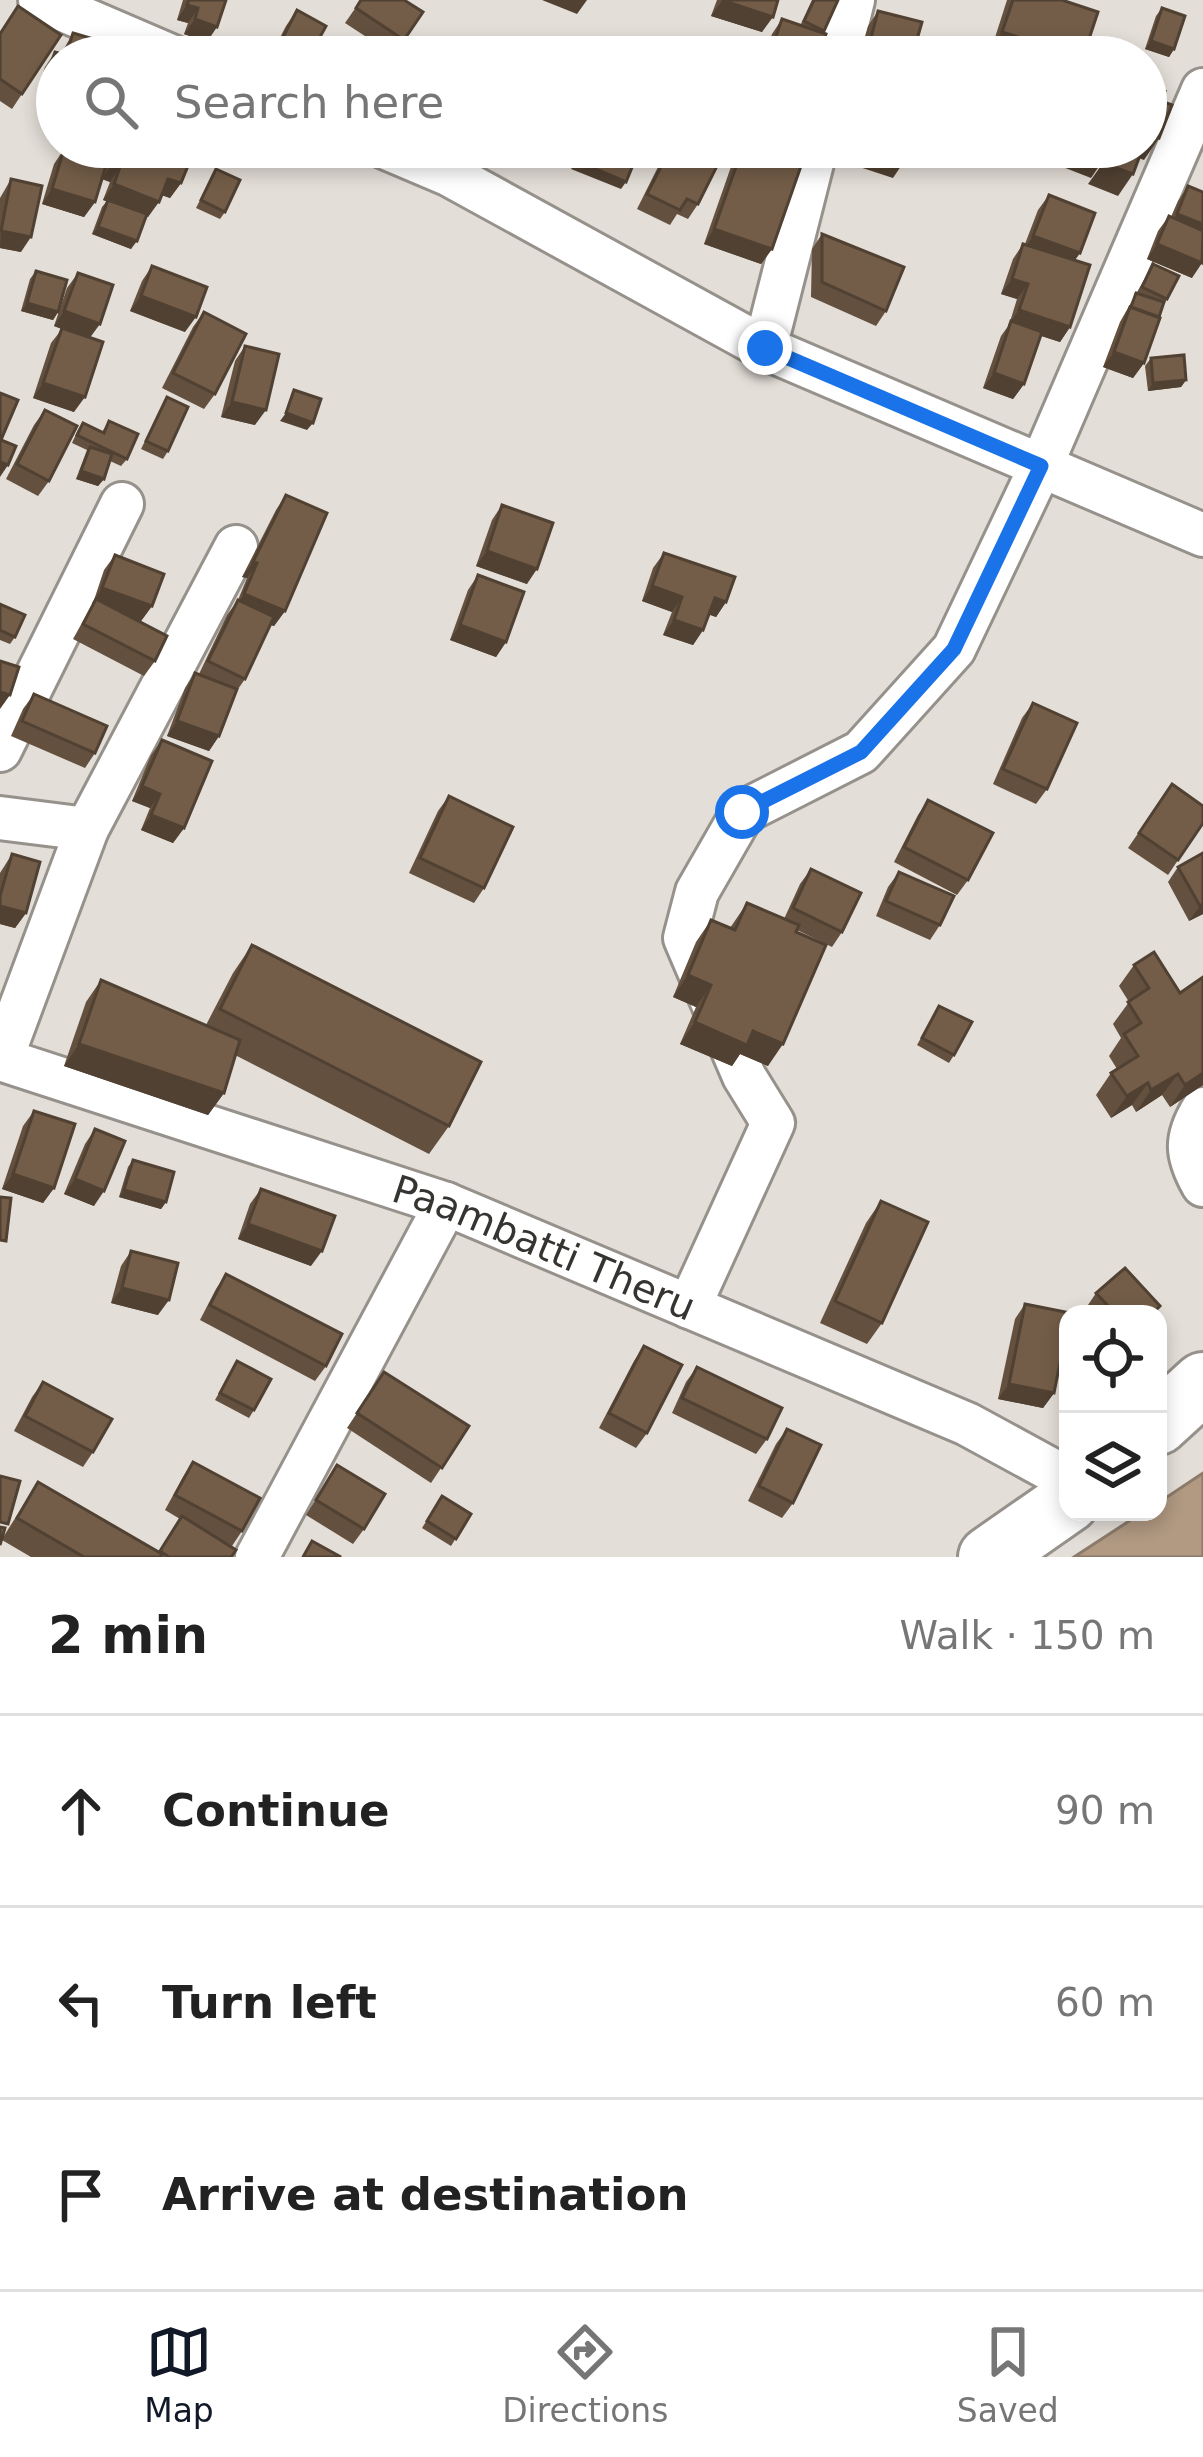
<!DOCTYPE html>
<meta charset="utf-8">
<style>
body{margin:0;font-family:"DejaVu Sans",sans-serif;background:#f6f6f6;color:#222}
.controls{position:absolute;right:36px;bottom:36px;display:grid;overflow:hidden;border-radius:24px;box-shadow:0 6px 18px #0003}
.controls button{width:108px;height:108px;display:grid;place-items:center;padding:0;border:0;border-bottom:3px solid #e0e0e0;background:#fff;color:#222;font:60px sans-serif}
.stop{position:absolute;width:36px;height:36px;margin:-27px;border:9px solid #1a73e8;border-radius:50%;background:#fff}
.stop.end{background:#1a73e8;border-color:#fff;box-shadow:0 3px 12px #0008}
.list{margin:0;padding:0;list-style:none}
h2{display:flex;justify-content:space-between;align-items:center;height:156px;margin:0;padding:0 48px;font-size:51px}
h2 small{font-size:39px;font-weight:400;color:#767676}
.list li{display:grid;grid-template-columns:78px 1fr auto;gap:36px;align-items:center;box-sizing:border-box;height:192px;padding:0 48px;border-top:3px solid #e0e0e0}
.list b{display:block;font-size:45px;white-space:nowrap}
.list em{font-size:39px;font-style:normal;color:#767676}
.icon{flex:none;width:66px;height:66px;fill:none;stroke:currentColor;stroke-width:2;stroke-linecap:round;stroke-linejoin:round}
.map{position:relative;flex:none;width:1203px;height:1557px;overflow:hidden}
.search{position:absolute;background:#fff;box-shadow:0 6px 18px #0003;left:36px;right:36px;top:36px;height:132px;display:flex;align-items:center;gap:30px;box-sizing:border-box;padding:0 42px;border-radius:66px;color:#767676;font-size:45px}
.sheet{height:732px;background:#fff}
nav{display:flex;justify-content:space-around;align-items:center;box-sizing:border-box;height:168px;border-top:3px solid #e0e0e0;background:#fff;font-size:33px;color:#767676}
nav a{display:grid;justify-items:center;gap:6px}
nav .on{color:#111827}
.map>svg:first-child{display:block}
.water{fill:#b19982;stroke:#8c7b6a;stroke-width:3}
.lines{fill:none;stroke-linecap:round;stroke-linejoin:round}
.street-casing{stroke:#96918b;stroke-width:48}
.secondary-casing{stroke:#96918b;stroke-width:66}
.street{stroke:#fff;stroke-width:42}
.secondary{stroke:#fff;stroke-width:60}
.wall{fill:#63503e}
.shaded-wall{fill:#504132}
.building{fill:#735d48;stroke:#504132;stroke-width:3}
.route{stroke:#1a73e8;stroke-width:15}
.labels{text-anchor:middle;stroke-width:12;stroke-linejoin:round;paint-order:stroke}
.street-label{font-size:39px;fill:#363431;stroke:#fff}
</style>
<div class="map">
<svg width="1203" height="1557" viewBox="0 0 1203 1557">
<rect width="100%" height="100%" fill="#e4ded8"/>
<polygon class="water" points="1203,1473 1203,1557 1074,1557 1143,1512 1158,1512 1158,1503"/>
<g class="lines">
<defs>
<g id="street">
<polyline points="40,0 173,57"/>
<polyline points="839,57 853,0"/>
<polyline points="384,147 450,175 765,348 1203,535"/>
<polyline points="765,348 816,147"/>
<polyline points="0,750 122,504"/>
<polyline points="0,818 87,829"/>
<path id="s1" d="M0 1059 446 1204 967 1424 1068 1479"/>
<polyline points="1,1060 87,829 236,547"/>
<path d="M1203 1109C1185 1138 1186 1155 1203 1185"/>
<polyline points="689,1307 773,1123 744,1076 685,938 697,892 743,812 861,752 954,649 1041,466 1203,90"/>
<polyline points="257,1557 446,1204"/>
</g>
<g id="secondary">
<polyline points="1158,1424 1203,1383"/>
<polyline points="989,1557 1068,1502"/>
</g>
</defs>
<use href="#street" class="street-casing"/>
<use href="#secondary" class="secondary-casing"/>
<use href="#street" class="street"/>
<use href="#secondary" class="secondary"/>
</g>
<g class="wall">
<polygon points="183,0 226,0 207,42 184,34 188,23 177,20"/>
<polygon points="361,0 423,12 394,55 345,23"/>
<polygon points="717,0 778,0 762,32 711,16"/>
<polygon points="812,0 838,0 823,33 818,57 764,57 772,34 782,19 800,26"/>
<polygon points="1007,0 1062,0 992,47"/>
<polygon points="1162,8 1174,49 1169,57 1145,49 1156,16"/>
<polygon points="297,10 309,57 270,57 286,26"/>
<polygon points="878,11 912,57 859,57 868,26"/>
<polygon points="0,33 61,35 12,109 0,101"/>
<polygon points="73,33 92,57 57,57 57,102 46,99 49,91 38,87 45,67 55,52 61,54"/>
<polygon points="118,147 137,151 140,147 200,147 188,166 181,183 170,198 162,195 148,217 146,216 131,249 92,234 102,207 107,201 103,200 110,182 102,179 95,202 84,217 42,204 54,164 64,149 103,175 109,160"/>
<polygon points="668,147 707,147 704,154 698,204 688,219 677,214 670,225 637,209"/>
<polygon points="731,147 807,147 797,164 772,249 761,264 704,244 733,161 740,150"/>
<polygon points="216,169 225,212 220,219 196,208"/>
<polygon points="11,179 21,252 0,248 0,198"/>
<polygon points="1188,186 1192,278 1147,259 1158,231 1169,216 1171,217 1178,201"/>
<polygon points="1049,195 1080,253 1075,260 1070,327 1060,342 1041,336 1024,384 1013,399 983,388 1001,336 1009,325 1017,299 1001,294 1013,259 1023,244 1025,244 1038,210"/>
<polygon points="822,234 886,311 876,326 811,297 812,249"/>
<polygon points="1153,264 1167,299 1163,306 1144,363 1133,378 1103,367 1120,322"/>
<polygon points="152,266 185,332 130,311 142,281"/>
<polygon points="36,271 58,312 53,320 21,311 30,279"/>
<polygon points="78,273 90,338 74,412 33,398 51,343 62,329 54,326 67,288"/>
<polygon points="204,312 215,394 204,409 162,388 193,327"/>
<polygon points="245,346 255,425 221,417 235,361"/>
<polygon points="1151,358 1186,380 1181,387 1148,391 1145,366"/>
<polygon points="167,397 168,451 163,459 141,449"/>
<polygon points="45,410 49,481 38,496 6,479 34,425"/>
<polygon points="109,421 127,459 121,466 110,461 104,479 98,486 76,479 87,450 72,443 78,430 83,423 102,432"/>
<polygon points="286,495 285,611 274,626 270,625 245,679 236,692 219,736 209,751 167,736 185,688 195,673 199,674 227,615 238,600 247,578 242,577 276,510"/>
<polygon points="502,505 527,584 476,566 492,520"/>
<polygon points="664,553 726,602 716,617 709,614 703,630 693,645 663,635 672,612 642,601 653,568"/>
<polygon points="115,555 152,606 141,621 155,661 144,676 73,639 93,603 104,570"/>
<polygon points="478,575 506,642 496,657 450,640 468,590"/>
<polygon points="0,604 15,637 10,644 0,640"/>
<polygon points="34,694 95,753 85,768 11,736 23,709"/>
<polygon points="1033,703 1047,789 1036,804 993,784 1022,718"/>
<polygon points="162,740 184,828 173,843 141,830 150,808 132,801 151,755"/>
<polygon points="1172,784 1203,823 1168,875 1128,848"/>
<polygon points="449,796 484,888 474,903 409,873 438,811"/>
<polygon points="928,800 968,880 957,895 894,862 918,815"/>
<polygon points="1203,853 1203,914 1189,921 1168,882 1178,867"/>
<polygon points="12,854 26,913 15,928 0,924 0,873"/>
<polygon points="811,869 842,932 832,947 797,930 768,1066 740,1054 732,1066 680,1044 696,1007 673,997 696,942 711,920 730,928 747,903 784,919 800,884"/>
<polygon points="899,872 940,925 930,940 876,916 888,887"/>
<polygon points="252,945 449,1126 429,1154 235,1055 224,1093 208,1115 64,1066 86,1002 101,980 206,1025 233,973"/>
<polygon points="1134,965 1180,993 1203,977 1203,1085 1170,1107 1162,1095 1136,1112 1132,1105 1111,1118 1096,1095 1111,1073 1117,1069 1109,1056 1121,1038 1113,1024 1129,1002 1119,986"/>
<polygon points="939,1006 954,1055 949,1063 917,1045"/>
<polygon points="34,1111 54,1188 43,1203 2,1189 23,1126"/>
<polygon points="95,1129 94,1206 64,1194 85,1144"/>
<polygon points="133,1160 166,1202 161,1209 119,1197 128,1167"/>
<polygon points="261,1189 311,1266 238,1239 250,1204"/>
<polygon points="881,1201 882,1323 867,1344 820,1323 866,1223"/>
<polygon points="131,1251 158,1315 111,1303 121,1266"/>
<polygon points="226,1274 326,1366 315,1381 200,1320 216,1289"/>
<polygon points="1096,1293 1155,1314 1092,1314 1086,1308"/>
<polygon points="1025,1304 1054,1393 1043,1408 998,1399 1015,1319"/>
<polygon points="644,1346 647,1433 636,1448 599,1428 634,1361"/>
<polygon points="237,1361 254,1410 249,1418 215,1400"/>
<polygon points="697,1367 767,1439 756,1454 672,1413 686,1382"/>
<polygon points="384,1372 469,1426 431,1483 347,1428"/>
<polygon points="43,1382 93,1452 83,1467 14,1431 32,1397"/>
<polygon points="787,1429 793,1503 782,1518 748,1501 776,1444"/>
<polygon points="193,1462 242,1531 232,1546 217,1538 231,1557 31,1557 2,1540 5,1528 2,1539 38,1482 159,1552 180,1519 165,1510 183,1477"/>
<polygon points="337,1465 364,1529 353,1544 306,1515"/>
<polygon points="442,1496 471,1514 451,1546 422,1528"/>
</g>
<g class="shaded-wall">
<polygon points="542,0 587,0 577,14"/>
<polygon points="722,1 773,17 762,32 711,16"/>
<polygon points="187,5 198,8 188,23 177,20"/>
<polygon points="195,19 217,27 207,42 184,34"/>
<polygon points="1002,32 1080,57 1024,57 992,47"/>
<polygon points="1151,41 1174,49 1169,57 1145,49"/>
<polygon points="48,72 57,75 57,79 49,91 38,87"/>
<polygon points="56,84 57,84 57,102 46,99"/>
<polygon points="1148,134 1159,138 1144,160 1133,156 1139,147 1146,147 1146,137"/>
<polygon points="152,147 189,147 198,151 188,166"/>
<polygon points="743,147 789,147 805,152 795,167"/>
<polygon points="836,147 855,147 903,163 893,178 829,157"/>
<polygon points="1038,147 1082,147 1106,156 1091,178 1032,155"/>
<polygon points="577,161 626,182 621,189 571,169"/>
<polygon points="1103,163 1133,174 1118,196 1088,184"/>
<polygon points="112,164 120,167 110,182 102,179"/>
<polygon points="168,179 181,183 170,198 158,194"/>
<polygon points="114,184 159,202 148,217 103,200"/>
<polygon points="52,189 95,202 84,217 42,204"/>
<polygon points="1177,214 1203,224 1203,243 1166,229"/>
<polygon points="98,227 137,241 131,249 92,234"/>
<polygon points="714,229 772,249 761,264 704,244"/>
<polygon points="1,231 31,237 21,252 0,248"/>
<polygon points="1033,236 1080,253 1069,268 1023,251"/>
<polygon points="1157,244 1202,263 1192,278 1147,259"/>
<polygon points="1012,279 1028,284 1017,299 1001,294"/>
<polygon points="141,296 196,317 185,332 130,311"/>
<polygon points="27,303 58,312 53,320 21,311"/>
<polygon points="1019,310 1070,327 1060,342 1008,325"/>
<polygon points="64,311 100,324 89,339 54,326"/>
<polygon points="1114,352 1144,363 1133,378 1103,367"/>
<polygon points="994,373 1024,384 1013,399 983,388"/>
<polygon points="1186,380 1181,387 1148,391 1153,383"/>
<polygon points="43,383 85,397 74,412 33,398"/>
<polygon points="232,402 266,410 255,425 221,417"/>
<polygon points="286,413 313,423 307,430 280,421"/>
<polygon points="0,462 8,465 0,477"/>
<polygon points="81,471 104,479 98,486 76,479"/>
<polygon points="487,551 537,569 527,584 476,566"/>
<polygon points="253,562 257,563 247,578 242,577"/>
<polygon points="652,586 682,597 672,612 642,601"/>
<polygon points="102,588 152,606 141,621 92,603"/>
<polygon points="244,594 285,611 274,626 234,609"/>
<polygon points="715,598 726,602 716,617 704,613"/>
<polygon points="674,620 703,630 693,645 663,635"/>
<polygon points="460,625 506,642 496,657 450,640"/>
<polygon points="0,692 10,695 0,709"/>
<polygon points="177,721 219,736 209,751 167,736"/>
<polygon points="142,786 160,794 150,808 132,801"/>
<polygon points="151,815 184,828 173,843 141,830"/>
<polygon points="1203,904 1203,914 1189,921 1200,906"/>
<polygon points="0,906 26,913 15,928 0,924"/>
<polygon points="688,975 711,985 696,1007 673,997"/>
<polygon points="695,1022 753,1031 783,1044 768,1066 740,1054 732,1066 680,1044"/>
<polygon points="79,1044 224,1093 208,1115 64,1066"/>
<polygon points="1203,1073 1203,1085 1170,1107 1185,1085"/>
<polygon points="1178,1074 1162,1095 1136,1112 1151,1090"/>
<polygon points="1148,1083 1132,1105 1111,1118 1127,1096"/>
<polygon points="13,1174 54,1188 43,1203 2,1189"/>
<polygon points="75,1179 104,1191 94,1206 64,1194"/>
<polygon points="124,1190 166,1202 161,1209 119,1197"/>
<polygon points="248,1224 322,1251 311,1266 238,1239"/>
<polygon points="122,1288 169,1300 158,1315 111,1303"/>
<polygon points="1009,1384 1054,1393 1043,1408 998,1399"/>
</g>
<g class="building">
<polygon points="189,0 226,0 217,27 195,19 198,8 187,5"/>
<polygon points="361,0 404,0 423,12 404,40 356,8"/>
<polygon points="722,0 778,0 773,17"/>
<polygon points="814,0 838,0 824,31 804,21"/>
<polygon points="1013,0 1062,0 1098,12 1083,57 1002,32"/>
<polygon points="18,6 61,35 22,94 0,79 0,34"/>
<polygon points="1162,8 1185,16 1174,49 1151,41"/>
<polygon points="297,10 326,26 309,57 273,57"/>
<polygon points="878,11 922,22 912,57 866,57"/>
<polygon points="782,19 826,34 818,57 769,57"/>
<polygon points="73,33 97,40 92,57 57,57 57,75 48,72 55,52 66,55"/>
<polygon points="1146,84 1165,91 1161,101 1172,105 1159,138 1148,134 1146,140"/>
<polygon points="119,147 126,147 141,153 143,147 169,147 192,156 181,183 168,179 159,202 114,184 120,167 112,164"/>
<polygon points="583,147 603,147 635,160 626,182 577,161"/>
<polygon points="671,147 707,147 704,154 719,162 698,204 687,199 680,210 647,194"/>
<polygon points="743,147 801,166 772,249 714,229"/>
<polygon points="855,147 908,147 903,163"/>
<polygon points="1082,147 1143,147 1133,174 1103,163 1106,156"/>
<polygon points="64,149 107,162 95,202 52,189"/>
<polygon points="216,169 240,180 225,212 201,200"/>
<polygon points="11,179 42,186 31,237 1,231"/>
<polygon points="1188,186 1203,192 1203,224 1177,214"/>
<polygon points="1049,195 1095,213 1080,253 1033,236"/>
<polygon points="108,200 147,214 137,241 98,227"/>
<polygon points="1169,216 1203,231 1202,263 1157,244"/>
<polygon points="822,234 904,267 886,311 822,282"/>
<polygon points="1023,244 1090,265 1070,327 1019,310 1028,284 1012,279"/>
<polygon points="1153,264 1179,276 1167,299 1142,287"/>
<polygon points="152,266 207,287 196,317 141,296"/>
<polygon points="36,271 67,280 58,312 27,303"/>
<polygon points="78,273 113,285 100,324 64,311"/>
<polygon points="1136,293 1164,302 1159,317 1131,307"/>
<polygon points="1130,307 1160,318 1144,363 1114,352"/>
<polygon points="204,312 246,334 215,394 173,373"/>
<polygon points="1011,321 1042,332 1024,384 994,373"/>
<polygon points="62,328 103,342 85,397 43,383"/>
<polygon points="245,346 279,354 266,410 232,402"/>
<polygon points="1184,355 1186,380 1153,383 1151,358"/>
<polygon points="294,390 321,399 313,423 286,413"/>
<polygon points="0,393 18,400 1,440 16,446 8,465 0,462"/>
<polygon points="167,397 188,407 168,451 146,441"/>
<polygon points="45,410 77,426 49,481 17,464"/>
<polygon points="109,421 138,434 127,459 77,435 83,423 104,433"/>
<polygon points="90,447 112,454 104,479 81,471"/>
<polygon points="286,495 327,513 285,611 244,594 257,563 253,562"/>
<polygon points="502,505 553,523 537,569 487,551"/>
<polygon points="664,553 735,577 726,602 715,598 703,630 674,620 682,597 652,586"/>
<polygon points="115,555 164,574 152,606 102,588"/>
<polygon points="478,575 524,592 506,642 460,625"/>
<polygon points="96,599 167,636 155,661 83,624"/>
<polygon points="238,600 274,617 245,679 208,661"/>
<polygon points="0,604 25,615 15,637 0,630"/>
<polygon points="0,661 19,667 10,695 0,692"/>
<polygon points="195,673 237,689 219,736 177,721"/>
<polygon points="34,694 107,726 95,753 22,721"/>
<polygon points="1033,703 1077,723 1047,789 1003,769"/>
<polygon points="162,740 212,761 184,828 151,815 160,794 142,786"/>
<polygon points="1172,784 1203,806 1203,823 1178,860 1139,833"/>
<polygon points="449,796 513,827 484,888 420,858"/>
<polygon points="928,800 993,833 968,880 904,847"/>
<polygon points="1203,853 1203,904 1200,906 1178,867"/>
<polygon points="12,854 40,862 26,913 0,906 0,896"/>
<polygon points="811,869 861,893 842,932 793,908"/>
<polygon points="899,872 954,896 940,925 886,901"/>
<polygon points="747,903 799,925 796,932 826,945 783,1044 753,1031 747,1045 695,1022 711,985 688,975 711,920 735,930"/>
<polygon points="252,945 481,1062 449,1126 220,1009"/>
<polygon points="1154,952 1180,993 1203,977 1203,1073 1185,1085 1178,1074 1151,1090 1148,1083 1127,1096 1111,1073 1138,1056 1124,1034 1141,1023 1128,1002 1149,988 1134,965"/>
<polygon points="101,980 240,1040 224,1093 79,1044"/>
<polygon points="939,1006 972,1022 954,1055 922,1038"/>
<polygon points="34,1111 75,1124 54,1188 13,1174"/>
<polygon points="95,1129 125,1141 104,1191 75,1179"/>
<polygon points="133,1160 174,1172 166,1202 124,1190"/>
<polygon points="261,1189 335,1216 322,1251 248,1224"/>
<polygon points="0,1197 11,1198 6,1241 0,1240"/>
<polygon points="881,1201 928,1222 882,1323 835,1301"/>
<polygon points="131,1251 178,1263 169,1300 122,1288"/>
<polygon points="1125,1268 1160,1306 1152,1314 1116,1314 1096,1293"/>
<polygon points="226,1274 342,1334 326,1366 210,1305"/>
<polygon points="1025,1304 1070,1313 1054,1393 1009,1384"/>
<polygon points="644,1346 682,1365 647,1433 609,1413"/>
<polygon points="237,1361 271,1379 254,1410 220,1393"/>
<polygon points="697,1367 782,1408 767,1439 682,1398"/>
<polygon points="384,1372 469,1426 442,1468 357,1413"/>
<polygon points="43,1382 112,1419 93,1452 25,1416"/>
<polygon points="787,1429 821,1445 793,1503 759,1486"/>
<polygon points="193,1462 260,1498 242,1531 175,1495"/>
<polygon points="337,1465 385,1494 364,1529 316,1500"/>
<polygon points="0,1476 20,1481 8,1524 0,1522"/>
<polygon points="38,1482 162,1554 160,1557 84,1557 17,1518"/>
<polygon points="442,1496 471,1514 456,1539 427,1521"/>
<polygon points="182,1516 236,1550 231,1557 169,1557 160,1551"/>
<polygon points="0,1527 5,1528 0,1545"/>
<polygon points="312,1541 341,1557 303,1557"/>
</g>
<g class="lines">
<polyline class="route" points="742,812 861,752 954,649 1041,466 765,348"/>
</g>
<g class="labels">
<g class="street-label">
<text dy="14" stroke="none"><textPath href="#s1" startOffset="576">Paambatti Theru</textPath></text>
</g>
</g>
</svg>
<div class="controls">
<button><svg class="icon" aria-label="locate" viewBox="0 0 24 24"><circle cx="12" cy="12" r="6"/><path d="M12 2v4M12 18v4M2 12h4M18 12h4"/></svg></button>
<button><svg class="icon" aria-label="layers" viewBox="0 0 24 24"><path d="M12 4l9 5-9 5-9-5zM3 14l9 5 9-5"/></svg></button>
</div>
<div class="stop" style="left:742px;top:812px"></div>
<div class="stop end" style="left:765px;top:348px"></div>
<div class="search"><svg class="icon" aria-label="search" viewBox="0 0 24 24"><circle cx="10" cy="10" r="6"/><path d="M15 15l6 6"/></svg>Search here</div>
</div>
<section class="sheet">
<h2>2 min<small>Walk · 150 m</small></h2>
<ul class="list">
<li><svg class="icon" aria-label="ahead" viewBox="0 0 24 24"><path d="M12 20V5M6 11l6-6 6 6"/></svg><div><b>Continue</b></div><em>90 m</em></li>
<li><svg class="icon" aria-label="left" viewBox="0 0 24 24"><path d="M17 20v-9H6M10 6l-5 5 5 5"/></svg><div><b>Turn left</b></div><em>60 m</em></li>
<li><svg class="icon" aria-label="arrive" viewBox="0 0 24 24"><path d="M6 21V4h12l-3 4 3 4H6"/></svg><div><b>Arrive at destination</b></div></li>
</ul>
</section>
<nav>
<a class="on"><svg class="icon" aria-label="map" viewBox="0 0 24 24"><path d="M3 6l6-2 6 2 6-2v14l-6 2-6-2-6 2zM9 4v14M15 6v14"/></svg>Map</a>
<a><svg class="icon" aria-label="directions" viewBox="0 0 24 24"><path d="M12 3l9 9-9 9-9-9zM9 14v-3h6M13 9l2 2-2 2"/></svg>Directions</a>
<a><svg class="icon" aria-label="saved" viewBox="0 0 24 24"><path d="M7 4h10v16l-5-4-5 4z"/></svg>Saved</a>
</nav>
